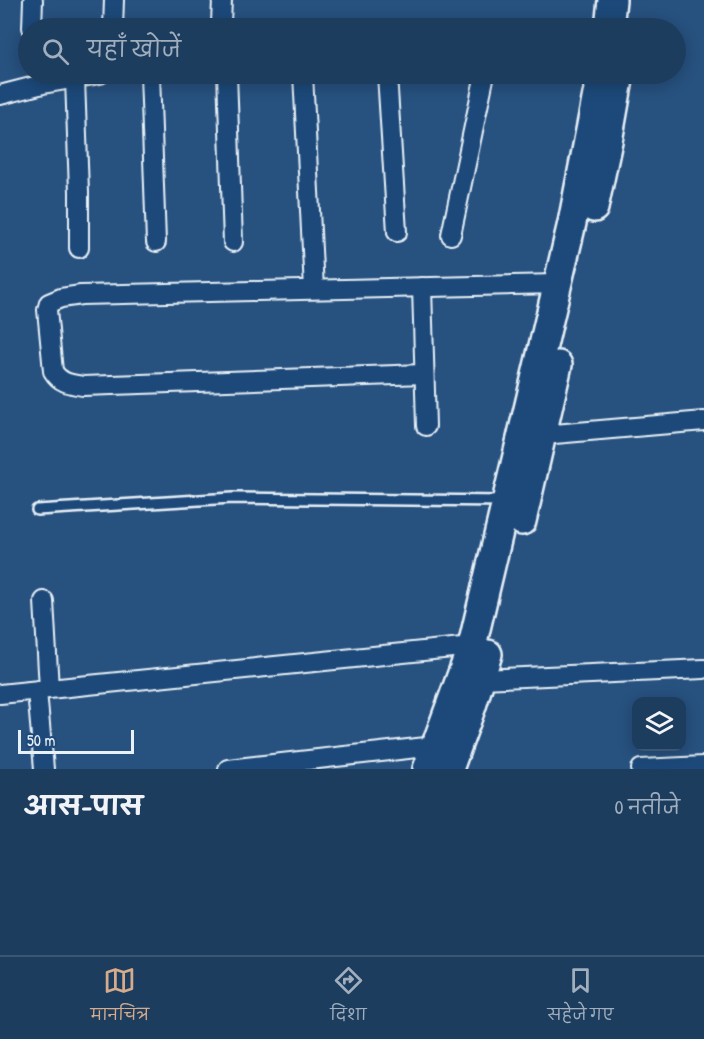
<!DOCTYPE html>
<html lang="hi">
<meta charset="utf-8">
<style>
body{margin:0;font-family:"Patrick Hand","Playpen Sans Deva",sans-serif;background:#2a4868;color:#f1f3f6}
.controls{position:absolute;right:18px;bottom:18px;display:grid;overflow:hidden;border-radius:12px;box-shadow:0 3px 15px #0003}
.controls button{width:54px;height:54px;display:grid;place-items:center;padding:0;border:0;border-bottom:2px solid #3b5674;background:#1d3d5f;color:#f1f3f6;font:30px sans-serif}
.scale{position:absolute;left:18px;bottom:15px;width:116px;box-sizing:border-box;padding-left:6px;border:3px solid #e8f1f8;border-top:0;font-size:16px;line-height:21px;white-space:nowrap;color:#e8f1f8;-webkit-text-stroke:4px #1f4a7a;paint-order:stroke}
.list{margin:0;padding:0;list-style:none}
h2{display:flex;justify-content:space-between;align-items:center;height:78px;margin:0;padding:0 24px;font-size:26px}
h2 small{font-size:20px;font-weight:400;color:#a0aebd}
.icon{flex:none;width:33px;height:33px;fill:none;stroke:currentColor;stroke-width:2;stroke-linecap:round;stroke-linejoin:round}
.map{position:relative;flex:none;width:704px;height:769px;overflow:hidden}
.search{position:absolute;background:#1d3d5f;box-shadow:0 3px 15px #0003;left:18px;right:18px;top:18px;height:66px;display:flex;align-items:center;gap:15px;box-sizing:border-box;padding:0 21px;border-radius:33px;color:#a0aebd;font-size:22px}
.sheet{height:186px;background:#1d3d5f}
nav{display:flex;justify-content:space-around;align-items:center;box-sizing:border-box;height:84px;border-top:2px solid #3b5674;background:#1d3d5f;font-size:16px;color:#a0aebd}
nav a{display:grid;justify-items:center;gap:3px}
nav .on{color:#d6ab8b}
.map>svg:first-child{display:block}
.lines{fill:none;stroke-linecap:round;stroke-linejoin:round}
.lane-casing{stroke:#e8f1f8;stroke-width:14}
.street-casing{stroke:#e8f1f8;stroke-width:22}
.secondary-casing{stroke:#e8f1f8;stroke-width:32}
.lane{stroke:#1f4a7a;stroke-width:9}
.street{stroke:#1f4a7a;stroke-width:18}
.secondary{stroke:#1f4a7a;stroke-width:27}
</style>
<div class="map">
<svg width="704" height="769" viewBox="0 0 704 769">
<rect width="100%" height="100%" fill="#27517f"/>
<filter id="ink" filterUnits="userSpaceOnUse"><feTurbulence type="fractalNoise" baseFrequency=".0167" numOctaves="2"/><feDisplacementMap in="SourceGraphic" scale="12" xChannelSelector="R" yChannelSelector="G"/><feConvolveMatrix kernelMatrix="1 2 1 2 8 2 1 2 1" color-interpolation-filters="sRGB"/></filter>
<g filter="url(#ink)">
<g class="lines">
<defs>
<polyline id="lane" points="37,510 232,498 505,501"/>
<g id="street">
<polyline points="221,23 222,0"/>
<polyline points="32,28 33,0"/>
<polyline points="113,28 114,0"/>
<polyline points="150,74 156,242"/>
<polyline points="227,74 233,242"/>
<polyline points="303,74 314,289"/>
<polyline points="387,74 397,232"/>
<polyline points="75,79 79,192 79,248"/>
<polyline points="0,95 43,84 100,74"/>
<polyline points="451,235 485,74"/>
<polyline points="422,287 426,426"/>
<path d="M424 374 83 386C70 384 60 383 53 371L47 310 49 303 61 298 81 295 558 284"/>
<polyline points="543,435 704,421"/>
<polyline points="44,601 49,689"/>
<polyline points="472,678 481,679 704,669"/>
<polyline points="37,691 44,769"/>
<polyline points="0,694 472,646 482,647"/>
<polyline points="228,769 435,746"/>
<polyline points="641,769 704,766"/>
</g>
<g id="secondary">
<polyline points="609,28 612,0"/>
<polyline points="594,208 608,141 620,74"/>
<polyline points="522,521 558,365"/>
<polyline points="427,769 472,646 572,223 601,74"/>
<polyline points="449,769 472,706 488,654"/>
</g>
</defs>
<use href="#lane" class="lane-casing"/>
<use href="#street" class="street-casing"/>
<use href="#secondary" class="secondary-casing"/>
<use href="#lane" class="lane"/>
<use href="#street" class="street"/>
<use href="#secondary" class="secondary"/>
</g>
</g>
</svg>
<div class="controls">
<button><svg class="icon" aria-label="layers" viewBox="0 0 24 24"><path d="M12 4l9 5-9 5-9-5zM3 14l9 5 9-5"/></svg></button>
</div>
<div class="scale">50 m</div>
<div class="search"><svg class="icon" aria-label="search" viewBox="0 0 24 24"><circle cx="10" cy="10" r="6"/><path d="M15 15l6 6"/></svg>यहाँ खोजें</div>
</div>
<section class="sheet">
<h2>आस-पास<small>0 नतीजे</small></h2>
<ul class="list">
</ul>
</section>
<nav>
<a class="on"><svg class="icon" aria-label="map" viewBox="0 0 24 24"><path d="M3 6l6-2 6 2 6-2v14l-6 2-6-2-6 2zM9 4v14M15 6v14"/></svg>मानचित्र</a>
<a><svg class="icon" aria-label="directions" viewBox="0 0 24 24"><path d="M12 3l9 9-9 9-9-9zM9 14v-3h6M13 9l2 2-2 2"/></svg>दिशा</a>
<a><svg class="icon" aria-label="saved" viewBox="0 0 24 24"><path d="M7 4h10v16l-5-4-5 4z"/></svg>सहेजे गए</a>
</nav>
